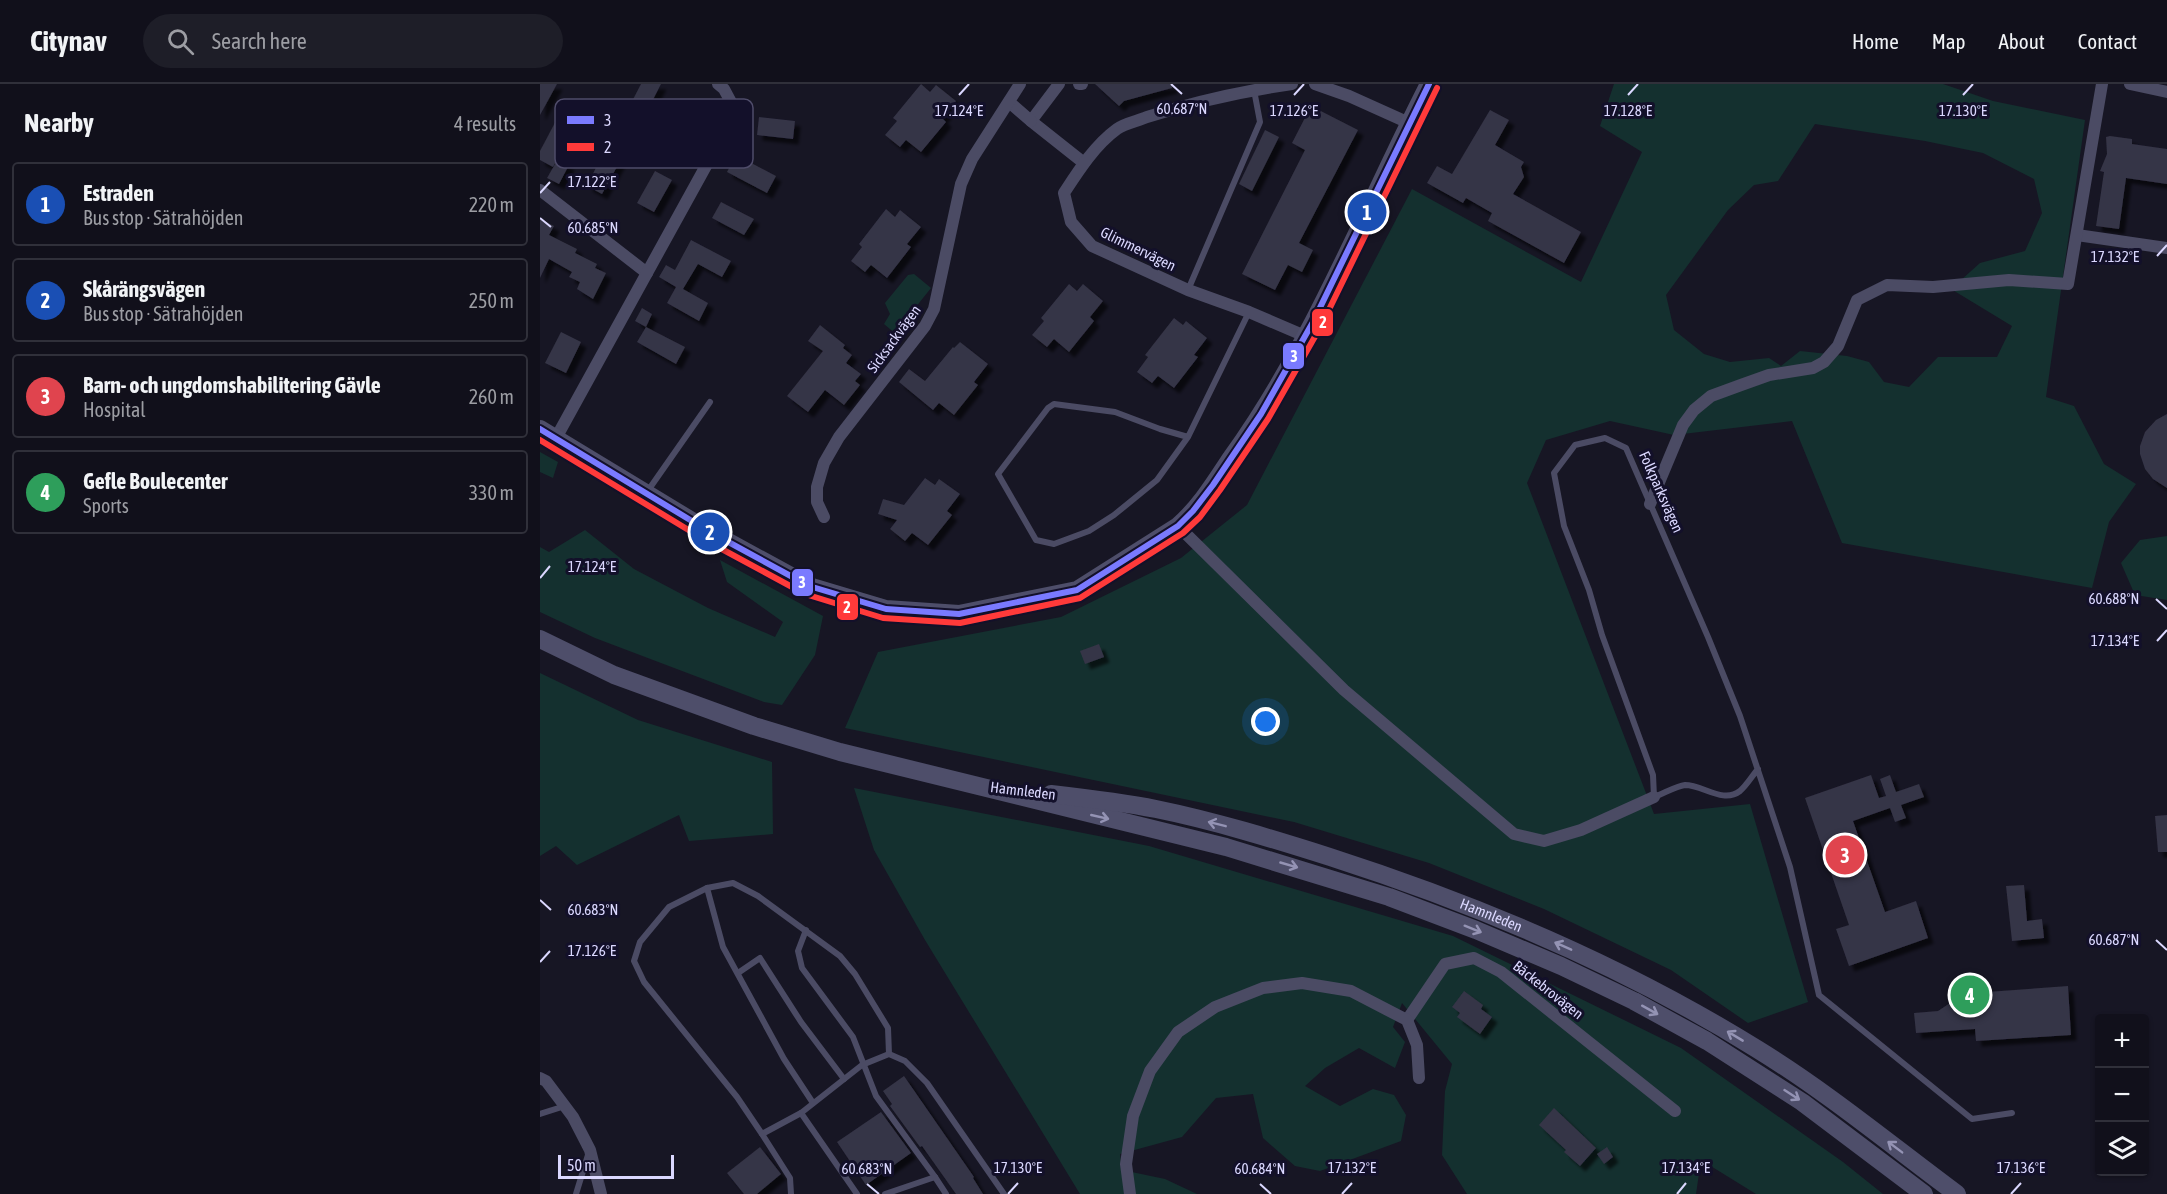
<!DOCTYPE html>
<meta charset="utf-8">
<style>
body{margin:0;font-family:"Asap Condensed",sans-serif;background:#1e1e28;color:#f1f3f6}
.controls{position:absolute;right:18px;bottom:18px;display:grid;overflow:hidden;border-radius:6px;box-shadow:0 2px 4px #0004}
.controls button{width:54px;height:54px;display:grid;place-items:center;padding:0;border:0;border-bottom:2px solid #30303a;background:#11101b;color:#f1f3f6;font:30px sans-serif}
.scale{position:absolute;left:18px;bottom:15px;width:116px;box-sizing:border-box;padding-left:6px;border:3px solid #dbd8ff;border-top:0;font-size:16px;line-height:21px;white-space:nowrap;color:#dbd8ff;-webkit-text-stroke:4px #13102a;paint-order:stroke}
.you{position:absolute;left:726px;top:638px;width:21px;height:21px;margin:-15px;border:4px solid #fff;border-radius:50%;background:#1a73e8;box-shadow:0 0 0 9px #1a73e833}
.badge{display:grid;place-items:center;width:39px;height:39px;border-radius:50%;background:#8c9099;color:#fff;font-size:20px;font-weight:700}
.pin{position:absolute;translate:-50% -50%;border:3px solid #fff;box-shadow:0 2px 6px #0006}
.list{margin:0;padding:0;list-style:none}
h2{display:flex;justify-content:space-between;align-items:center;height:78px;margin:0;padding:0 24px;font-size:26px}
h2 small{font-size:20px;font-weight:400;color:#9c9da3}
.list li{display:grid;grid-template-columns:39px 1fr auto;gap:18px;align-items:center;box-sizing:border-box;height:84px;margin:0 12px 12px;padding:0 12px;border:2px solid #30303a;border-radius:6px}
.list b{display:block;font-size:22px;white-space:nowrap}
.list p{margin:0;font-size:20px;white-space:nowrap;color:#9c9da3}
.list em{font-size:20px;font-style:normal;color:#9c9da3}
.icon{flex:none;width:33px;height:33px;fill:none;stroke:currentColor;stroke-width:2;stroke-linecap:round;stroke-linejoin:round}
.map{position:relative;flex:none;width:1627px;height:1110px;overflow:hidden}
header{display:flex;align-items:center;gap:36px;box-sizing:border-box;height:84px;padding:0 30px;background:#11101b;border-bottom:2px solid #30303a}
header strong{font-size:28px}
nav{display:flex;gap:33px;margin-inline-start:auto;font-size:21px}
.search{width:420px;height:54px;background:#1e1e28;display:flex;align-items:center;gap:15px;box-sizing:border-box;padding:0 21px;border-radius:33px;color:#9c9da3;font-size:22px}
main{display:flex}
aside{flex:1;background:#11101b}
.map>svg:first-child{display:block}
.green{fill:#14302f;fill-rule:evenodd}
.building{fill:#353446;filter:url(#shadow)}
.lines{fill:none;stroke-linecap:round;stroke-linejoin:round}
.lane{stroke:#4b4b64;stroke-width:6}
.street{stroke:#4b4b64;stroke-width:12}
.secondary{stroke:#4e4e6a;stroke-width:18}
.bus-1-casing{stroke:#13102a;stroke-width:10}
.bus-2-casing{stroke:#13102a;stroke-width:10}
.bus-1{stroke:#7a7aff;stroke-width:6}
.bus-2{stroke:#ff3a3a;stroke-width:6}
.oneway{stroke:#9493b4}
.ticks{fill:none;stroke:#dbd8ff;stroke-width:2}
.labels{text-anchor:middle;stroke-width:6;stroke-linejoin:round;paint-order:stroke}
.street-label{font-size:15px;fill:#dbd8ff;stroke:#13102a}
.key{fill:#13102a;stroke:#4f4c6a;stroke-width:1.5}
.key-label{font-size:16px;fill:#dbd8ff}
.ticks-label{font-size:15px;text-anchor:middle;fill:#dbd8ff;stroke:#13102a;stroke-width:6;stroke-linejoin:round;paint-order:stroke}
.line-badge{stroke:#13102a;stroke-width:2}
.badge-label{font-size:16px;text-anchor:middle;font-weight:bold;fill:#fff}
</style>
<header>
<strong>Citynav</strong>
<div class="search"><svg class="icon" aria-label="search" viewBox="0 0 24 24"><circle cx="10" cy="10" r="6"/><path d="M15 15l6 6"/></svg>Search here</div>
<nav><a>Home</a><a>Map</a><a>About</a><a>Contact</a></nav>
</header>
<main>
<aside>
<h2>Nearby<small>4 results</small></h2>
<ul class="list">
<li><span class="badge" style="background:#1a4fb4">1</span><div><b>Estraden</b><p>Bus stop · Sätrahöjden</p></div><em>220 m</em></li>
<li><span class="badge" style="background:#1a4fb4">2</span><div><b>Skårängsvägen</b><p>Bus stop · Sätrahöjden</p></div><em>250 m</em></li>
<li><span class="badge" style="background:#e0444e">3</span><div><b>Barn- och ungdomshabilitering Gävle</b><p>Hospital</p></div><em>260 m</em></li>
<li><span class="badge" style="background:#2e9e5b">4</span><div><b>Gefle Boulecenter</b><p>Sports</p></div><em>330 m</em></li>
</ul>
</aside>
<div class="map">
<svg width="1627" height="1110" viewBox="0 0 1627 1110">
<defs>
<filter id="shadow"><feDropShadow dx="5.5" dy="5.5" stdDeviation="1.5" flood-color="#0009"/></filter>
</defs>
<rect width="100%" height="100%" fill="#171624"/>
<g class="green">
<path d="M1074 0H1403L1453 17 1545 36 1506 313 1534 322 1564 380 1596 400 1569 438 1552 504 1302 459 1252 337 1134 351 1070 337 1006 356 987 399 1114 730 1210 720 1268 918 1208 939 1131 886 1004 825 889 779 754 738 305 644 338 568 521 533 641 474 707 421 872 105 1041 198 1102 68 1060 42ZM1275 40 1385 57 1443 69 1494 95 1502 129 1485 167 1440 179 1411 205 1472 242 1457 273H1398L1369 303 1344 298 1329 278 1307 272 1260 267 1241 282 1229 274 1190 278 1164 270 1134 246 1126 211 1188 126 1214 101 1238 97Z"/>
<polygon points="374,190 391,204 371,229 369,236 356,250 344,240 350,230 345,219 368,191"/>
<polygon points="0,368 18,378 13,394 0,388"/>
<polygon points="45,446 94,485 168,524 235,553 243,538 187,498 180,476 283,532 275,571 242,621 224,618 55,554 0,528 0,463 9,468"/>
<polygon points="1627,452 1627,516 1595,511 1581,479 1600,456"/>
<polygon points="0,589 98,636 232,678 233,750 149,757 139,731 37,781 16,762 0,772"/>
<polygon points="314,704 609,762 913,852 1141,964 1303,1078 1343,1110 1216,1110 1161,1076 1156,1110 927,1110 902,1071 905,1007 912,980 862,919 853,943 865,958 855,984 819,964 785,984 765,1002 800,1022 833,1005 854,1011 866,1031 861,1057 780,1087 755,1082 723,1054 713,1010 676,1014 642,1053 580,1070 582,1086 625,1095 657,1110 540,1110 385,856 334,766"/>
</g>
<g class="building">
<polygon points="0,0 17,0 0,31"/>
<polygon points="101,0 121,0 104,33 88,25"/>
<polygon points="381,0 390,8 396,1 416,17 402,34 406,38 381,68 366,56 360,63 345,51 357,37 353,34"/>
<polygon points="555,0 632,0 632,4 584,17 579,22"/>
<polygon points="771,22 818,46 759,159 773,166 762,188 748,181 735,206 702,190 765,66 752,59"/>
<polygon points="950,26 969,36 955,61 984,78 981,83 984,93 973,110 1041,148 1024,179 948,137 952,129 926,114 923,119 887,99 897,82 912,90"/>
<polygon points="18,33 35,42 13,83 0,76 0,67"/>
<polygon points="219,33 255,37 253,55 217,51"/>
<polygon points="725,46 739,53 712,107 699,100"/>
<polygon points="1570,52 1592,55 1592,60 1627,65 1627,100 1586,94 1579,145 1556,142 1564,88 1560,87 1567,70 1566,53"/>
<polygon points="67,61 84,70 62,110 47,102"/>
<polygon points="196,71 236,92 227,109 187,88"/>
<polygon points="18,75 29,81 19,100 7,94"/>
<polygon points="115,87 132,96 114,128 97,119"/>
<polygon points="181,118 214,135 204,151 172,134"/>
<polygon points="346,125 355,133 360,126 381,143 367,160 371,163 347,194 331,181 325,188 311,177 322,163 319,160"/>
<polygon points="0,135 14,142 9,151 37,165 35,169 57,180 55,184 66,189 53,215 37,205 40,198 29,193 32,188 9,175 0,194"/>
<polygon points="151,156 191,177 182,193 158,180 143,205 168,219 159,237 127,219 136,203 119,193 126,181 135,186"/>
<polygon points="529,200 537,207 543,200 563,217 550,233 554,237 529,268 514,255 507,263 492,251 504,237 501,234"/>
<polygon points="102,224 112,230 106,243 95,237"/>
<polygon points="634,234 643,241 646,237 667,254 654,271 658,273 634,304 618,292 612,299 597,288 608,273 605,271"/>
<polygon points="280,241 305,261 303,264 312,271 306,279 321,290 315,297 320,301 304,321 285,306 268,328 247,312 283,267 268,257"/>
<polygon points="106,243 145,263 136,280 97,258"/>
<polygon points="21,248 41,258 26,289 5,279"/>
<polygon points="420,258 448,280 434,298 438,301 414,331 399,319 393,326 359,298 369,285 385,297 413,263 414,264"/>
<polygon points="1627,330 1627,404 1613,395 1605,385 1600,370 1600,362 1605,348 1616,336"/>
<polygon points="385,394 395,401 399,395 420,410 407,427 412,431 388,461 372,449 365,457 350,445 357,436 338,430 343,415 364,421"/>
<polygon points="559,560 564,573 545,580 540,567"/>
<polygon points="1331,691 1339,714 1346,712 1340,695 1350,691 1356,708 1379,700 1384,713 1361,721 1366,734 1355,738 1350,724 1313,737 1345,828 1376,817 1388,854 1309,882 1296,845 1309,841 1265,714"/>
<polygon points="1627,731 1627,768 1618,768 1615,732"/>
<polygon points="1484,801 1487,837 1502,835 1504,854 1472,857 1466,802"/>
<polygon points="1528,902 1531,951 1436,957 1435,945 1376,949 1374,929 1398,927 1419,913 1434,919 1433,909"/>
<polygon points="924,907 943,921 941,925 952,933 940,950 917,933 920,929 912,923"/>
<polygon points="364,992 434,1093 433,1094 443,1110 416,1110 382,1062 380,1063 350,1022 352,1020 343,1007"/>
<polygon points="1014,1024 1056,1064 1040,1082 1024,1068 1026,1066 999,1041"/>
<polygon points="341,1028 371,1069 326,1101 297,1058"/>
<polygon points="220,1063 241,1090 217,1110 204,1110 187,1089"/>
<polygon points="1067,1063 1073,1073 1064,1080 1057,1070"/>
</g>
<g class="lines">
<g class="lane">
<polyline points="648,206 720,38 714,6"/>
<polyline points="648,353 617,396 574,431 549,447 514,460 496,456 458,390 508,324 514,320 575,328 620,345 648,353 709,228"/>
<polyline points="107,408 170,318"/>
<path d="M1218 685C1212 692 1207 701 1200 707 1183 720 1163 701 1145 701 1136 702 1123 710 1114 713L1113 691 1062 551 1049 506 1024 442 1014 389 1035 361 1065 354 1086 364 1089 371 1168 553 1200 632 1250 783 1279 911 1432 1035 1472 1029"/>
<polyline points="167,804 129,823 100,858 94,877 104,898 197,1013 222,1050"/>
<polyline points="266,846 258,867 262,884 313,953 336,1012 395,1093"/>
<polyline points="198,889 220,874 261,938 304,995"/>
<polyline points="273,1019 244,975 183,863 167,804 193,799 218,812 300,872 315,890 348,944 349,970"/>
<polyline points="261,1029 317,1110"/>
<polyline points="0,1030 25,1022"/>
<polyline points="36,1110 48,1071"/>
<polyline points="251,1110 250,1094 222,1050 261,1029 322,981 349,970 365,977 387,999 464,1110"/>
<polyline points="345,1110 395,1093 406,1110"/>
</g>
<g class="street">
<polyline points="519,0 491,37 544,79"/>
<polyline points="539,0 542,0"/>
<path d="M752 0C703 7 654 18 607 33 598 37 585 39 577 45 555 61 539 86 524 109L531 138 552 162 648 206 709 228 765 252"/>
<polyline points="775,0 809,12 869,39"/>
<polyline points="1590,0 1627,8"/>
<polyline points="469,18 491,37"/>
<polyline points="0,106 107,189"/>
<polyline points="1537,151 1627,164"/>
<polyline points="16,354 188,42 192,20 184,5 178,0"/>
<polyline points="1110,420 1143,341 1154,326 1171,312 1201,301 1229,291 1273,284 1284,278 1298,262 1317,216 1347,201 1393,203 1469,196 1528,200 1562,0"/>
<polyline points="284,433 277,418 277,403 284,379 299,353 385,242 394,225 421,100 432,75 480,0"/>
<polyline points="638,442 804,606 974,750 1004,757 1041,746 1114,713"/>
<polyline points="867,936 905,880 934,874 961,888 1135,1027"/>
<polyline points="0,994 6,997 33,1033 50,1066 61,1110"/>
<polyline points="590,1110 586,1080 593,1032 610,987 638,948 675,923 723,904 762,899 811,907 867,936 877,961 879,994"/>
</g>
<g class="secondary">
<path d="M0 345 170 448 269 502 346 525 419 530 537 506 638 442C660 423 675 398 691 374 774 259 825 125 889 0"/>
<polyline points="0,555 74,591 214,642 300,668 686,763 849,813 936,846 1021,882 1094,917 1167,957 1262,1018 1384,1110"/>
<path id="s1" d="M511 710C546 714 581 718 616 725 675 737 733 755 790 773 939 821 1084 882 1217 965 1287 1008 1351 1061 1417 1110"/>
</g>
<defs>
<polyline id="bus-1" points="0,345 170,448 269,502 346,525 419,530 537,506 638,442 653,427 673,401 721,330 773,238 889,0"/>
<polyline id="bus-2" points="0,356 165,456 265,510 343,534 420,539 540,514 643,449 660,433 680,406 728,335 781,242 897,4"/>
</defs>
<use href="#bus-1" class="bus-1-casing"/>
<use href="#bus-2" class="bus-2-casing"/>
<use href="#bus-1" class="bus-1"/>
<use href="#bus-2" class="bus-2"/>
</g>
<defs><path id="oneway-shaft" d="M-6 0H5M1.5-3L5.5 0L1.5 3" fill="none" stroke-width="1.6" stroke-linecap="round" stroke-linejoin="round" transform="scale(1.5)"/></defs>
<g class="oneway">
<use href="#oneway-shaft" transform="translate(560 733) rotate(13)"/>
<use href="#oneway-shaft" transform="translate(677 740) rotate(-166)"/>
<use href="#oneway-shaft" transform="translate(749 781) rotate(16)"/>
<use href="#oneway-shaft" transform="translate(933 845) rotate(22)"/>
<use href="#oneway-shaft" transform="translate(1023 862) rotate(-156)"/>
<use href="#oneway-shaft" transform="translate(1110 926) rotate(29)"/>
<use href="#oneway-shaft" transform="translate(1195 952) rotate(-149)"/>
<use href="#oneway-shaft" transform="translate(1252 1011) rotate(33)"/>
<use href="#oneway-shaft" transform="translate(1355 1063) rotate(-143)"/>
</g>
<path class="ticks" d="M631 0 642 10M419 11 429 0M754 11 764 0M1088 11 1098 0M1423 11 1433 0M0 109 10 98M0 134 11 143M1617 172 1627 161M0 494 10 482M1616 515 1627 525M1617 557 1627 546M0 816 11 826M1616 856 1627 866M0 878 10 867M327 1100 339 1110M720 1100 731 1110M468 1110 478 1099M802 1110 812 1099M1137 1110 1146 1099M1471 1110 1481 1099"/>
<g class="labels">
<g class="street-label">
<text transform="translate(598 165) rotate(26)" y="5">Glimmervägen</text>
<text transform="translate(354 255) rotate(-54)" y="5">Sicksackvägen</text>
<text transform="translate(1121 408) rotate(66)" y="5">Folkparksvägen</text>
<text transform="translate(483 707) rotate(7)" y="5">Hamnleden</text>
<text dy="5" stroke="none"><textPath href="#s1" startOffset="458">Hamnleden</textPath></text>
<text transform="translate(1008 906) rotate(38)" y="5">Bäckebrovägen</text>
</g>
</g>
<rect x="15" y="15" width="198" height="69" rx="9" class="key"/>
<rect x="27" y="32" width="27" height="8" fill="#7a7aff"/>
<rect x="27" y="59" width="27" height="8" fill="#ff3a3a"/>
<g class="key-label">
<text x="64" y="42">3</text>
<text x="64" y="69">2</text>
</g>
<g class="ticks-label">
<text x="642" y="30">60.687°N</text>
<text x="419" y="32">17.124°E</text>
<text x="754" y="32">17.126°E</text>
<text x="1088" y="32">17.128°E</text>
<text x="1423" y="32">17.130°E</text>
<text x="52" y="103">17.122°E</text>
<text x="53" y="149">60.685°N</text>
<text x="1575" y="178">17.132°E</text>
<text x="52" y="488">17.124°E</text>
<text x="1574" y="520">60.688°N</text>
<text x="1575" y="562">17.134°E</text>
<text x="53" y="831">60.683°N</text>
<text x="1574" y="861">60.687°N</text>
<text x="52" y="872">17.126°E</text>
<text x="478" y="1089">17.130°E</text>
<text x="812" y="1089">17.132°E</text>
<text x="1146" y="1089">17.134°E</text>
<text x="1481" y="1089">17.136°E</text>
<text x="327" y="1090">60.683°N</text>
<text x="720" y="1090">60.684°N</text>
</g>
<g class="line-badge">
<rect x="771" y="224" width="23" height="29" rx="6" fill="#ff3a3a"/>
<rect x="742" y="258" width="23" height="28" rx="6" fill="#7a7aff"/>
<rect x="251" y="484" width="23" height="29" rx="6" fill="#7a7aff"/>
<rect x="296" y="509" width="23" height="28" rx="6" fill="#ff3a3a"/>
</g>
<g class="badge-label">
<text x="783" y="244">2</text>
<text x="754" y="278">3</text>
<text x="262" y="504">3</text>
<text x="307" y="529">2</text>
</g>
</svg>
<div class="controls">
<button>+</button>
<button>−</button>
<button><svg class="icon" aria-label="layers" viewBox="0 0 24 24"><path d="M12 4l9 5-9 5-9-5zM3 14l9 5 9-5"/></svg></button>
</div>
<div class="scale">50 m</div>
<div class="you"></div>
<div class="pin badge" style="left:827px;top:128px;background:#1a4fb4">1</div>
<div class="pin badge" style="left:170px;top:448px;background:#1a4fb4">2</div>
<div class="pin badge" style="left:1305px;top:771px;background:#e0444e">3</div>
<div class="pin badge" style="left:1430px;top:911px;background:#2e9e5b">4</div>
</div>
</main>
